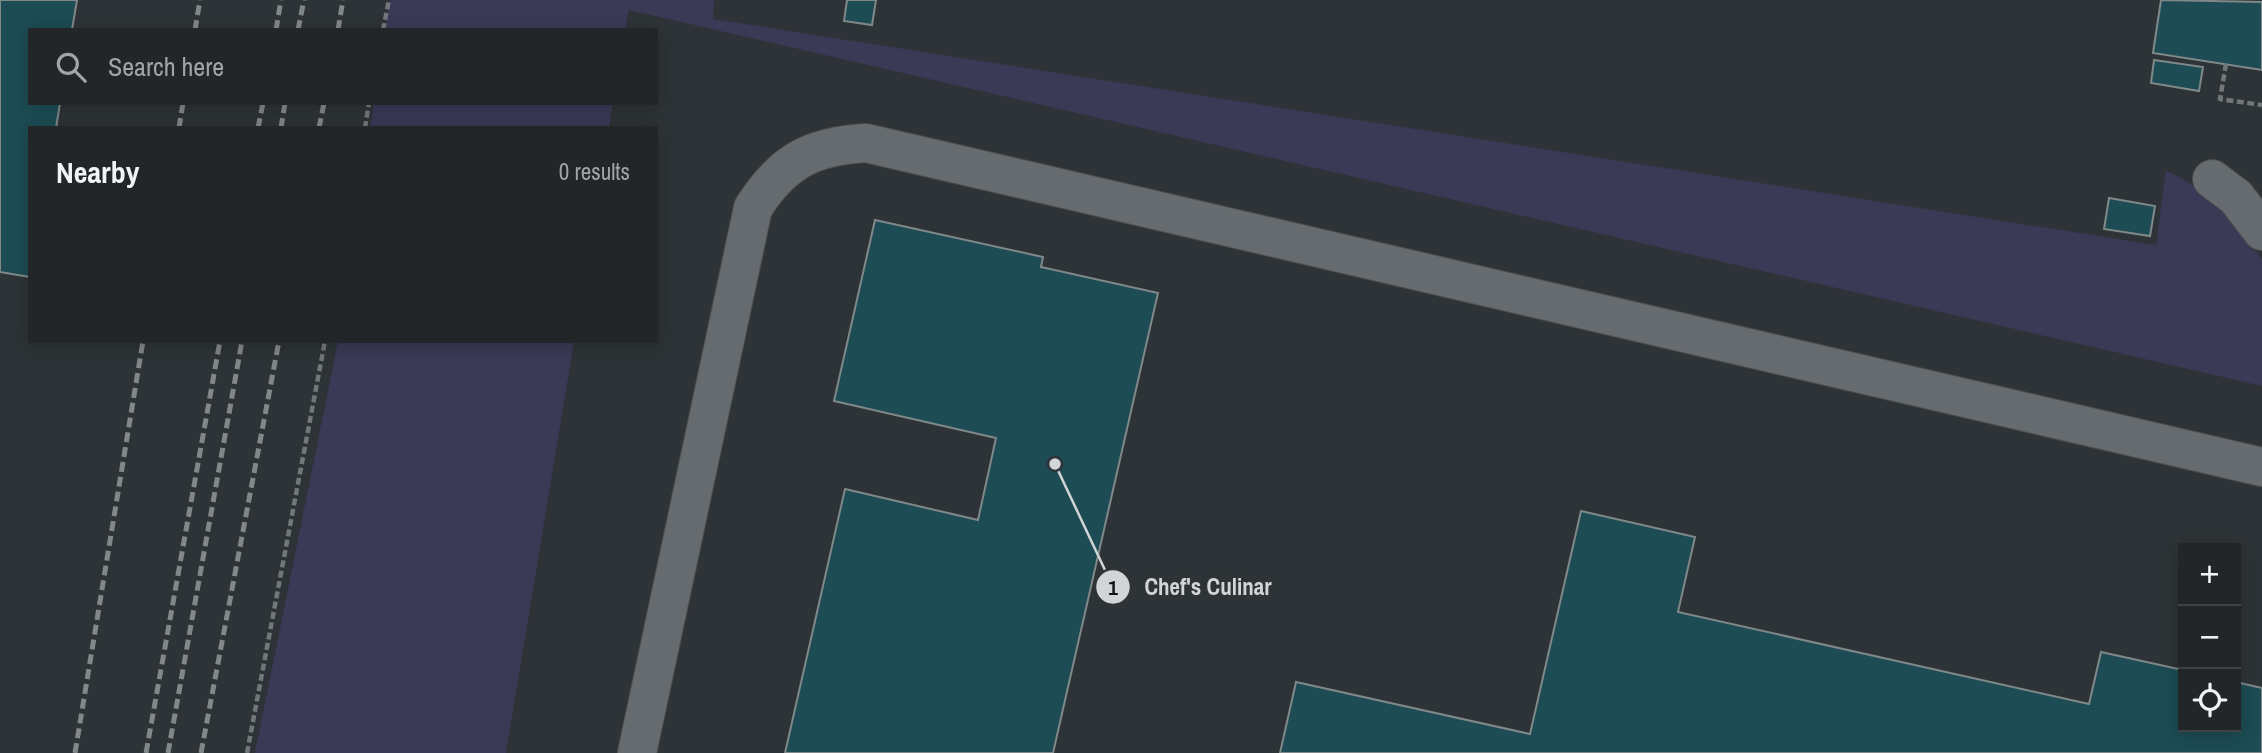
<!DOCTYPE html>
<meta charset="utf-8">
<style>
body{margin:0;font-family:"Archivo Narrow",sans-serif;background:#2e3234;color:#f1f3f6}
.controls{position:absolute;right:21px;bottom:21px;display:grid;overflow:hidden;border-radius:0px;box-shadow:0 4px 18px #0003}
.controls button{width:63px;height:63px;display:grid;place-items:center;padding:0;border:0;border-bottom:2px solid #3f4345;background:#222628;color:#f1f3f6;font:35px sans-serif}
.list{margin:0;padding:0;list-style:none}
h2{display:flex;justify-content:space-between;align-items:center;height:91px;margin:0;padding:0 28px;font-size:30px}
h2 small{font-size:23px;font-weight:400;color:#a2a5a8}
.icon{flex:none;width:38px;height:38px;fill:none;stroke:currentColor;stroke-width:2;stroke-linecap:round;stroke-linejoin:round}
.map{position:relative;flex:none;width:2262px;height:753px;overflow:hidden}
.search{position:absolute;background:#222628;box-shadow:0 4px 18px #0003;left:28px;top:28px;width:630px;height:77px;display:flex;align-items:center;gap:18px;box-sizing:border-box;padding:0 24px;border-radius:0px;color:#a2a5a8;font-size:26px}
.panel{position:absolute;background:#222628;box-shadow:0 4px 18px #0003;left:28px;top:126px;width:630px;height:217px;border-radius:0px}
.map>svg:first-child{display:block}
.green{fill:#3b3956}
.building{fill:#1d4c54;stroke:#808889;stroke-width:2}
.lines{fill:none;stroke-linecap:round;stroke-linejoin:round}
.minor-casing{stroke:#4a4e51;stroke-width:40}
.path{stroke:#72777a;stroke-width:4.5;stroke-dasharray:7 3.5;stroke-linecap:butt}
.minor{stroke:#656b6f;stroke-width:38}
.rail{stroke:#828789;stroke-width:5;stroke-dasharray:10 5;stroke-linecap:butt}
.leader{fill:none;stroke:#d2d5d7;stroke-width:2.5}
.callout-dot{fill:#d2d5d7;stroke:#2d3336;stroke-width:2.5}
.mark-label{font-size:21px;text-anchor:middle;font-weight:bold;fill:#111}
.callout-label{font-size:23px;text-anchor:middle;font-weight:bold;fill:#d2d5d7;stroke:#2d3336;stroke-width:7;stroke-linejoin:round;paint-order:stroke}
</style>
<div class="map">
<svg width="2262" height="753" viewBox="0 0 2262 753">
<rect width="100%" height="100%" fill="#2d3336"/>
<g class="green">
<polygon points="390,0 714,0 713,19 2156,245 2166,170 2210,195 2262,259 2262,386 629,10 625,30 385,30"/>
<polygon points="374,103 613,103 609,128 370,128"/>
<polygon points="338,341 574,341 506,753 255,753"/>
</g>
<g class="building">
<polygon points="0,0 77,0 72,30 30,30 30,103 60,103 56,128 30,128 30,277 0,272"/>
<polygon points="847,0 876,0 872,25 844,21"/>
<polygon points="2161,0 2262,2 2262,70 2153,53"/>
<polygon points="2154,60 2203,67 2199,91 2151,83"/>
<polygon points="2109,198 2155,206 2150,236 2104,229"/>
<polygon points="875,220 1043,257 1041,267 1158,293 1053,753 785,753 845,489 978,520 996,438 834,401"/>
<polygon points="1581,511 1695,537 1678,612 2089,704 2101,652 2183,670 2183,727 2236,727 2236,682 2262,688 2262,753 1280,753 1296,682 1530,734"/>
</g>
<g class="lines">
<defs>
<g id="minor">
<polyline points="2212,179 2236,197 2262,231"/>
<path d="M637 753 753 208C782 162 811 146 866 143L2262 467"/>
</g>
</defs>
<use href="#minor" class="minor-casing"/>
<g class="path">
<polyline points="383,30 389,0"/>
<polyline points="2226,64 2220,99 2262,105"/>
<polyline points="365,128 369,103"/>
<polyline points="247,753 325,341"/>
</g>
<use href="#minor" class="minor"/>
<g class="rail">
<polyline points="195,30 200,0"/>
<polyline points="276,30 281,0"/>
<polyline points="298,30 304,0"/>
<polyline points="338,30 343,0"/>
<polyline points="179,128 183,103"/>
<polyline points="258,128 263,103"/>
<polyline points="281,128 285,103"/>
<polyline points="319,128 324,103"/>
<polyline points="75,753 143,341"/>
<polyline points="146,753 220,341"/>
<polyline points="168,753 242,341"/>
<polyline points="201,753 279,341"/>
</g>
</g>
<path class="leader" d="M1055 464L1113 587"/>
<g class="callout-dot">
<circle cx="1055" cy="464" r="7"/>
<circle cx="1113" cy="587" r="18"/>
</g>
<g class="mark-label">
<text x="1113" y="595">1</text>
</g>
<g class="callout-label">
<text x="1208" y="595">Chef's Culinar</text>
</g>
</svg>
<div class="controls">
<button>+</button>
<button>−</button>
<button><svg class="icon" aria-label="locate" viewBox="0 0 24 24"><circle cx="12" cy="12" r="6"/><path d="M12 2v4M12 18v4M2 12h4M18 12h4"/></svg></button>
</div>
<div class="search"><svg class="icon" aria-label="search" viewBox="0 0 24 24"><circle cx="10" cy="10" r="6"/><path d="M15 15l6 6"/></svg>Search here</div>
<section class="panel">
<h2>Nearby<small>0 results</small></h2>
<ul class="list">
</ul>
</section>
</div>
